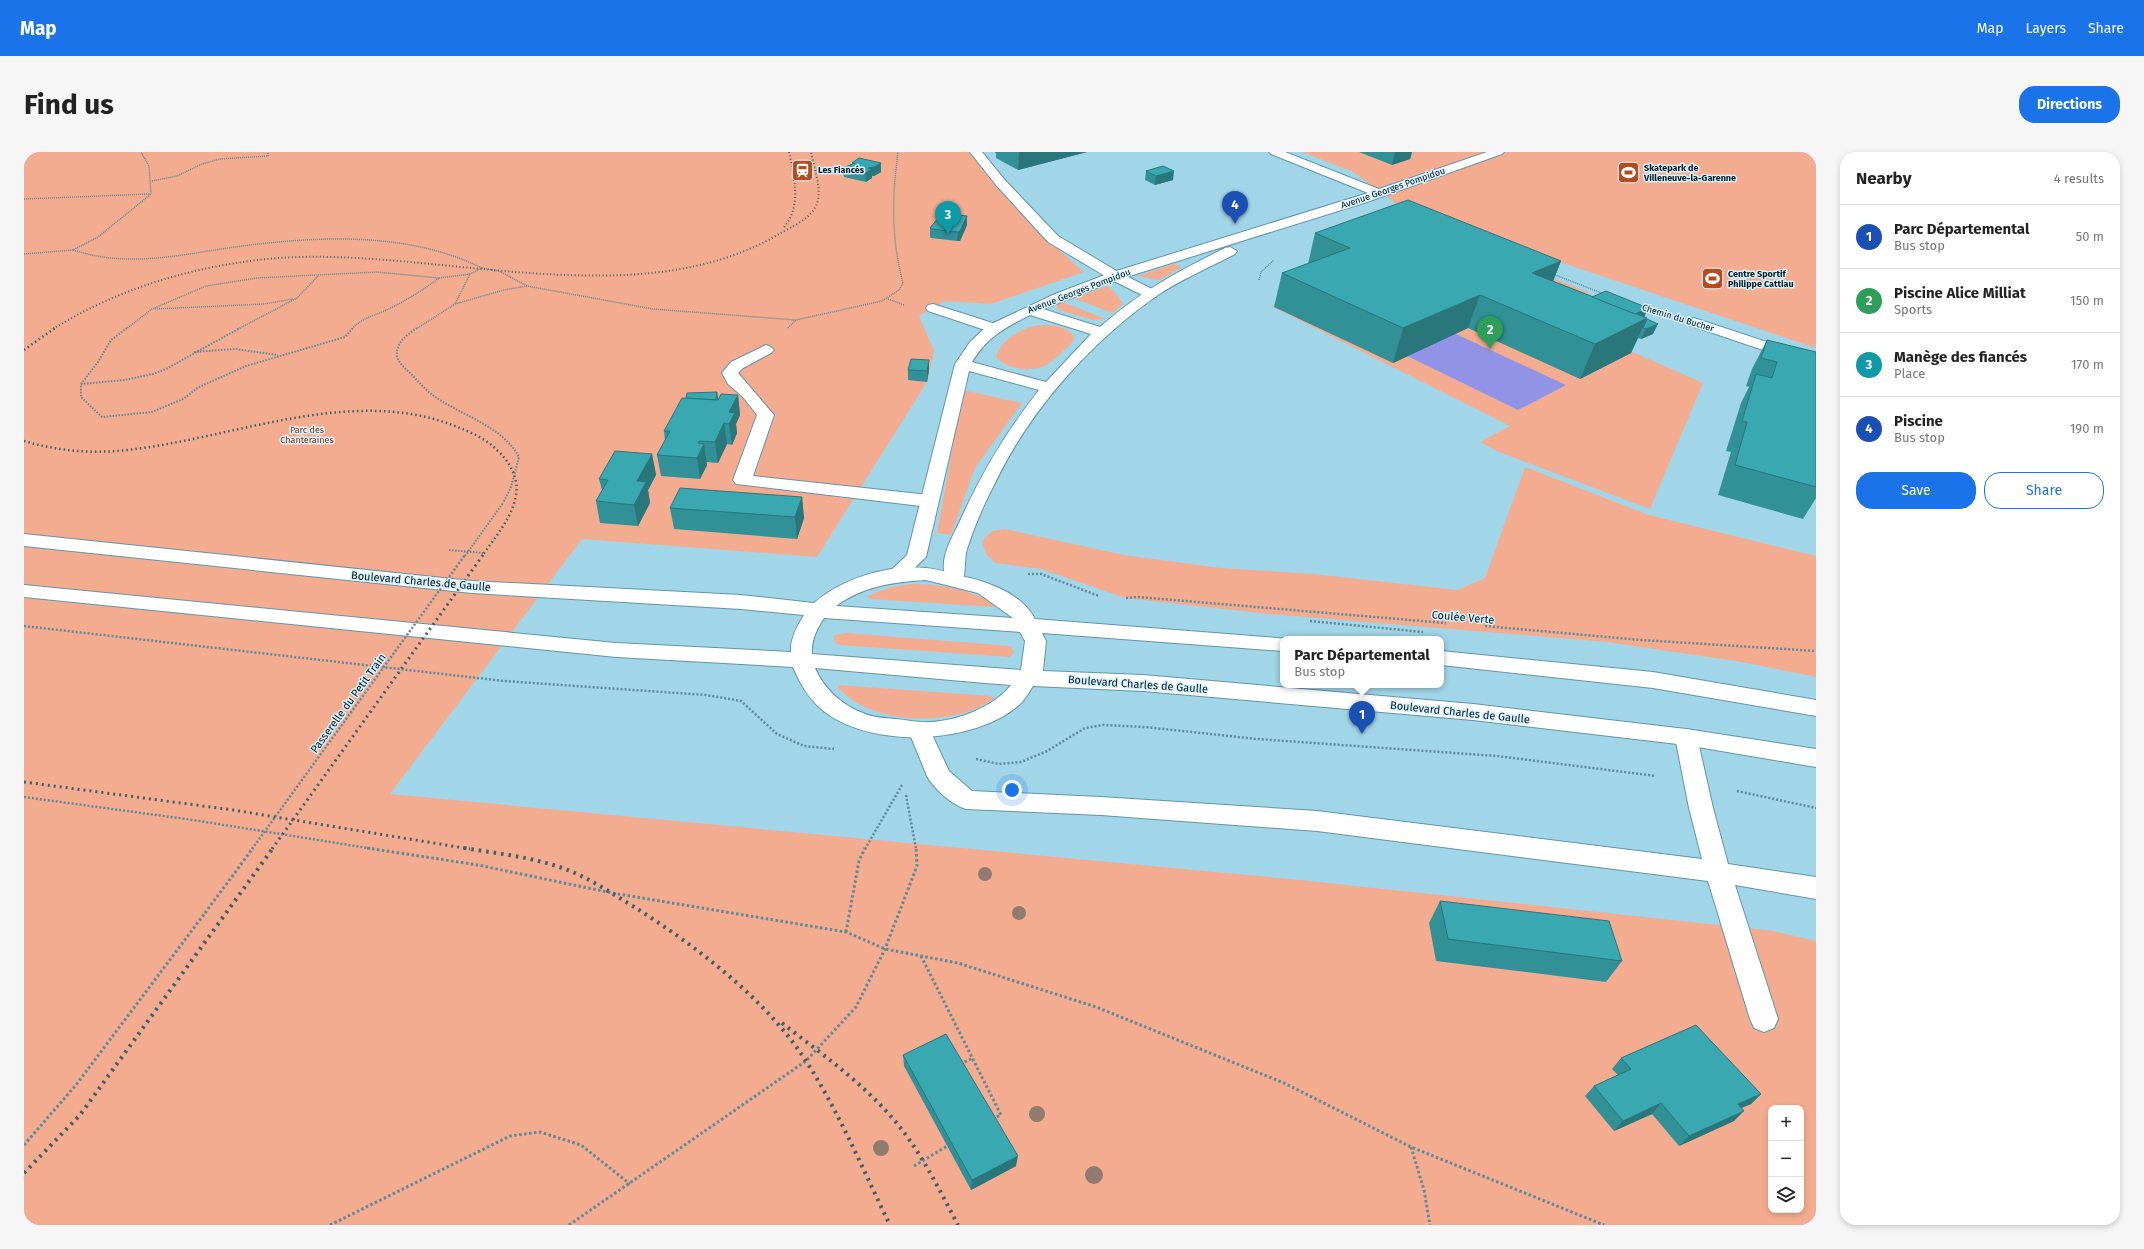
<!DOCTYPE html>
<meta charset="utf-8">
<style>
body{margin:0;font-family:"Fira Sans",sans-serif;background:#f6f6f6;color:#222}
.controls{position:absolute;right:12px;bottom:12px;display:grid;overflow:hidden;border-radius:8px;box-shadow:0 2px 6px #0003}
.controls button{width:36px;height:36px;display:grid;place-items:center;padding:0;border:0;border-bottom:1px solid #e0e0e0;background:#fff;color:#222;font:20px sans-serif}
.you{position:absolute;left:988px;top:638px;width:14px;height:14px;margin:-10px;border:3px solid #fff;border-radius:50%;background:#1a73e8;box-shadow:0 0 0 6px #1a73e833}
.badge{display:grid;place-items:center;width:26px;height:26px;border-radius:50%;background:#1a73e8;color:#fff;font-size:13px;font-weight:700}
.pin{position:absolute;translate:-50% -33px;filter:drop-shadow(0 1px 2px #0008)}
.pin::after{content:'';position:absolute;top:21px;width:14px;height:12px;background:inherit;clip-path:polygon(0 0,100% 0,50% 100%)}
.popup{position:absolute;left:1256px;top:484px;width:164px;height:52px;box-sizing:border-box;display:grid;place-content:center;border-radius:8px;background:#fff;filter:drop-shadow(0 1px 3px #0005);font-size:13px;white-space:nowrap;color:#767676}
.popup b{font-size:15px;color:#222}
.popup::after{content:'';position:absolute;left:50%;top:100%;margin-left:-8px;border:8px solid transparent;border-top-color:#fff}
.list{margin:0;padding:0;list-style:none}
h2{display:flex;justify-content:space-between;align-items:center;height:52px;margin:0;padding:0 16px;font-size:17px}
h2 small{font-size:13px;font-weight:400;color:#767676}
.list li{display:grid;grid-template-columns:26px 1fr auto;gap:12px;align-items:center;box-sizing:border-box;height:64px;padding:0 16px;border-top:1px solid #e0e0e0}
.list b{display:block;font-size:15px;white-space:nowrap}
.list p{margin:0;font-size:13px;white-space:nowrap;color:#767676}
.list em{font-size:13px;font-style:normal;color:#767676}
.actions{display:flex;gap:8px;padding:12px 16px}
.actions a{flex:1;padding:9px 0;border:1px solid #1a73e8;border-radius:16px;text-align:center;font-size:14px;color:#1a73e8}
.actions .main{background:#1a73e8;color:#fff}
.icon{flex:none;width:22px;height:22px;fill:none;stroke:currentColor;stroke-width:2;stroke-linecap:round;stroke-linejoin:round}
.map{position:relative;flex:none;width:1792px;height:1073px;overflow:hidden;border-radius:16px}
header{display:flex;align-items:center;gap:24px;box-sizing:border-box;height:56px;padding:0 20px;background:#1a73e8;color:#fff}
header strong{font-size:19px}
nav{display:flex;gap:22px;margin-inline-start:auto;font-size:14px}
.intro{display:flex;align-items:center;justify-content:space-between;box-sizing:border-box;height:96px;padding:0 24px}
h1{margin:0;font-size:28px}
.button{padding:10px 18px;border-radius:16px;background:#1a73e8;color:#fff;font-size:14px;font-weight:700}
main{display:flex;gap:24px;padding:0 24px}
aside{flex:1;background:#fff;border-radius:16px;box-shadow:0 2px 6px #0003}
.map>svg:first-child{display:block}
.green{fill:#f4ac90;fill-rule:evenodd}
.water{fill:#9193e7}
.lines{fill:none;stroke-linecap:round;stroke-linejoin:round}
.service-casing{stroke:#6195a6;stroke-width:2}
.minor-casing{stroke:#6195a6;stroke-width:2}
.secondary-casing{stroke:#6195a6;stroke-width:2}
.path-far3{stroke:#608896;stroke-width:1.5;stroke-dasharray:1 1;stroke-linecap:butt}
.path-far2{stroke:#608896;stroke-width:2;stroke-dasharray:1.5 1.5;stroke-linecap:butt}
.path-far1{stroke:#608896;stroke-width:2.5;stroke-dasharray:2 2;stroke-linecap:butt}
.path{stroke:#608896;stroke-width:3;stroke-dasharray:2.5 2.5;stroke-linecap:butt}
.service{fill:#fff;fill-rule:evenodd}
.minor{fill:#fff;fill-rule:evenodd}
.secondary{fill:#fff;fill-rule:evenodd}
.rail-far3{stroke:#3e5f6a;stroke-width:2;stroke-dasharray:1 2.5;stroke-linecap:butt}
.rail-far2{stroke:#3e5f6a;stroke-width:2.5;stroke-dasharray:1.5 3;stroke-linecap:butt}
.rail-far1{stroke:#3e5f6a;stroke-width:3;stroke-dasharray:2 4;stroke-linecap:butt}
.rail{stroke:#3e5f6a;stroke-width:4;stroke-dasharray:2.5 5;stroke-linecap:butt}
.path-bridge-far2{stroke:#608896;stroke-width:2;stroke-dasharray:1.5 1.5;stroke-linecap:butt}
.path-bridge-far1{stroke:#608896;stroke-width:2.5;stroke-dasharray:2 2;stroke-linecap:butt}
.path-bridge{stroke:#608896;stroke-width:3;stroke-dasharray:2.5 2.5;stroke-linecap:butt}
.tree{fill:#907b6e}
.wall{fill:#329097}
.shaded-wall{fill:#29767b}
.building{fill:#3aa8b0;stroke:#29767b}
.labels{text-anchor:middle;stroke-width:3;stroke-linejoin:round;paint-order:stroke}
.far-poi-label{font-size:9px;font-weight:bold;fill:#051a21;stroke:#d8f2fc;text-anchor:start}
.far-street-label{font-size:9px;fill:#051a21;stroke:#d8f2fc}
.far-park-label{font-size:9px;fill:#82310a;stroke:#d8f2fc}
.street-label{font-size:11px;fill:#051a21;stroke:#d8f2fc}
</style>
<header>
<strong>Map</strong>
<nav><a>Map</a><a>Layers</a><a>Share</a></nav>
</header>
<div class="intro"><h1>Find us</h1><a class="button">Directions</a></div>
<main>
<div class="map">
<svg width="1792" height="1073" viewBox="0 0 1792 1073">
<rect width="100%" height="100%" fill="#a1d6e9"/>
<g class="green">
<path d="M0 0H945C981 44 1017 84 1060 120L967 152 921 149 895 164 910 199 903 230 793 405 558 387 366 642 1276 728 1750 779 1792 789V1073H0ZM1747 956H1777V1058H1747Z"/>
<polygon points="1278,0 1792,0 1792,196 1381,58 1329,20"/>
<polygon points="1392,71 1566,141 1522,162 1679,231 1626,357 1475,300 1456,290 1486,274 1247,154 1314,128 1281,112"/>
<polygon points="1149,112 1158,115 1135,128 1114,124"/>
<polygon points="1084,134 1094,144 1099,152 1088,161 1049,146"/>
<polygon points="1038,150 1082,167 1069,168 1035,158 1032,152"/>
<path d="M1015 173C1028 173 1040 173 1049 183L1050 189C1042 196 1033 206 1024 212 1010 221 983 218 972 205 976 188 999 175 1015 173Z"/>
<polygon points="939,238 998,251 951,316 927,383 913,381"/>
<polygon points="1501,315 1625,363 1792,404 1792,525 1718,510 1583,490 1245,462 1101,446 1017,417 971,411 962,402 958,389 968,379 981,377 1100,403 1197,416 1290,422 1433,438 1461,426"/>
<path d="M889 432C920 432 947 438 974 453L971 455 847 447 843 444 867 435Z"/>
<polygon points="822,481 986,494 990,500 986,505 815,493 811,490 809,484"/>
<path d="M814 533 967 544 970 547C932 572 871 573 831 550 825 546 820 541 814 536Z"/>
</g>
<polygon class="water" points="1337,138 1542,233 1494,258 1289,158"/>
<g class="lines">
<defs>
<g id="service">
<polygon points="946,0 958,0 980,27 1034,84 1096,121 1132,139 1134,142 1132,145 1122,145 1086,127 1024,90 972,33"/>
<polygon points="909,152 975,173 978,176 975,179 970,181 904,159 902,156 904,153"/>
<polygon points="742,193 747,195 750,198 747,201 719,216 714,221 750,263 729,324 905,343 912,345 914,349 912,353 905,355 712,332 709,328 733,263 719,245 704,232 698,221 707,210"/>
<path d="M896 572 904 574 925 619 948 639 1077 645 1293 659 1678 707 1665 656 1651 585 1654 579 1662 577 1670 579 1673 585 1689 656 1704 712 1792 725V747L1711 733 1754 867 1750 876 1740 880 1730 876 1726 867 1684 729 1293 679 1077 663 942 657C928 653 910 637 903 624L885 580 888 574Z"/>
</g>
<g id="minor">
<path d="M1245 0H1261L1355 37 1463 0H1480L1478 2 1343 50 1096 127 1019 157 1076 175C1117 139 1153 120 1201 96L1206 95 1213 99 1211 102C1184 116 1156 128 1131 145 1065 192 1006 258 971 331 960 352 950 375 943 397 940 407 942 423 938 429L931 431 924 429C912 411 928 386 936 369 958 320 982 280 1015 238L945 219 902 405 879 427 872 429 865 427 862 423 883 403 931 212 946 190 963 174 1031 142 1086 121 1344 41 1247 2ZM1006 163 1067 182 1022 230 948 210C964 184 981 176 1006 163Z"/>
<polygon points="1670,166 1792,206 1792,216 1665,173 1663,170 1665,167"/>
</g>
<g id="secondary">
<path d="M0 382 448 429 717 443 790 451C819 426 863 413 901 416 916 417 932 423 946 426 970 432 999 444 1011 467L1266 487H1259V499L1018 481 1022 489 1019 519 1119 523 1449 552 1662 577 1792 597V615L1662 593 1449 568 1119 539 1009 534C1005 540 1001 548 995 553 951 592 853 596 805 563 787 551 777 534 769 515L592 505 0 445V433L592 491 767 500C766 487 773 474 780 463L717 457 448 441 0 394ZM902 428 954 441 989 466 812 454C839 434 870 430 902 428ZM800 466 996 480 1001 489 997 518 788 502C787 488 793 477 800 466ZM791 516 961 531 987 533C970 555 933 569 906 570 895 571 883 568 872 567 861 566 850 566 839 561 818 553 800 537 791 516Z"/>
<polygon points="1417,499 1629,520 1792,548 1792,564 1629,536 1417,513"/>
</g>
</defs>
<use href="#service" class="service-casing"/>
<use href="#minor" class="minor-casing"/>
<use href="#secondary" class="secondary-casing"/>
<g class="path-far3">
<polyline points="128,29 153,24 178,12 196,7 244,4 244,0"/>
<polyline points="0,47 126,42"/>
<path d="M49 98C105 116 154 103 211 95 292 84 383 79 458 116L446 122 431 152"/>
<polyline points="0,102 49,98 74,85 127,42 125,14 117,0"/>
<polyline points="458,116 475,119 503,134 629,157 772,168"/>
<polyline points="1529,122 1580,142"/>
<polyline points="415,126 446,122"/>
<polyline points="1235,128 1237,120 1250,108"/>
<polyline points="864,147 880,153"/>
<polyline points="131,157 240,152 269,147"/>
<polyline points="1620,157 1642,164"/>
<path d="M764 176 772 168 858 149 875 138 879 131C867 86 868 46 874 0"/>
<polyline points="102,177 128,157 182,134 233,126 353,120 415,126"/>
<polyline points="214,177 273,146 294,124"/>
<path d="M328 177C337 167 346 165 358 160 378 151 398 139 415 126"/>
<polyline points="392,177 431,152 480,138 503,134"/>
</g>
<g class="path-far2">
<polyline points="103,176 87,188 74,210 57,232 57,245 78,265 128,260 159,247 175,235 222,214 321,185 329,176"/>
<path d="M393 176C384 182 371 191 373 204 374 211 382 217 386 221 393 228 399 235 406 241 434 263 477 272 495 305L487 335 479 351"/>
<polyline points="170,200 211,197 254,203"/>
<polyline points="57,232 101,228 129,222 142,217 216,176"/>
<polyline points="425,398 459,401"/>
</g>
<g class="path-far1">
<polyline points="1004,422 1017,422 1075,444"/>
<polyline points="1102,446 1114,445 1422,471"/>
<polyline points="1286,469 1399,480"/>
<polyline points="0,474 480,529 682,543 717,549 753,582 780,594 810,597"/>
<polyline points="1461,474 1617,488 1792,499"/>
<polyline points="952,607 975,612 997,610 1023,599 1061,576 1079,573 1121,575 1233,587 1473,604 1631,624"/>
<polyline points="1713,639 1792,656"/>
<polyline points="882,643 892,697"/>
<polyline points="0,645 169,668 350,697"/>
<polyline points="841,697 878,633"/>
</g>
<g class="path">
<polyline points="343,696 454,713 588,741 822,780 861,797 934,811 1072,855 1260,931 1387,995 1580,1073"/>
<polyline points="822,780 835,709 841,696"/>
<polyline points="897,804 977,963 968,967"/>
<polyline points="936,912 949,906"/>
<polyline points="0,993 52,933 181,761"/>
<polyline points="1387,995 1400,1038 1406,1073"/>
<polyline points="890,1014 925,993"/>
<polyline points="306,1073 486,984 516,980 557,993 606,1032"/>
<polyline points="545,1073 782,909 832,855 861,797 893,714 892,696"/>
</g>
<use href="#service" class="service"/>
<use href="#minor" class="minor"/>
<use href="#secondary" class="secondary"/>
<g class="rail-far3">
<path d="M760 75C778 54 770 25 765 0"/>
<path d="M29 177C96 135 177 112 255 106 412 95 613 166 755 82 767 75 785 68 792 54 799 39 790 16 787 0"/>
</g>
<g class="rail-far2">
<polyline points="0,198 31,176"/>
<path d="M0 289C34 299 67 302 103 298 207 287 328 233 431 274 446 280 461 286 473 298 513 336 483 369 458 404"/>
</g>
<g class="rail-far1">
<polyline points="0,630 209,658 446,697"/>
<polyline points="248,697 459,403"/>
</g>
<g class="rail">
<path d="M440 696C477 702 517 706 551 721 573 731 592 744 612 756 673 795 742 847 782 909 815 960 839 1018 866 1073"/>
<path d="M758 871C799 903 842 933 875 974 899 1004 916 1039 934 1073"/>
<polyline points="0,1021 56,963 249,696"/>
</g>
<polyline class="path-bridge-far2" points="441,404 479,351"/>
<polyline class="path-bridge-far1" points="228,697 441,403"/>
<polyline class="path-bridge" points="181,761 229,696"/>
</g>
<g class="tree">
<circle cx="961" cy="722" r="7"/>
<circle cx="995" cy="761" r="7"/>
<circle cx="1013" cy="962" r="8"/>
<circle cx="857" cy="996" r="8"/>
<circle cx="1070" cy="1023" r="9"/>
</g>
<g class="wall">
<polygon points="970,0 1063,0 994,18 972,6 972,1"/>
<polygon points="1335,0 1388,0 1386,7 1368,13"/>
<polygon points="828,11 857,20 850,24 848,24 848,26 842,30 820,25 819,16 828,12"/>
<polygon points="1122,19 1149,28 1131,33 1121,28"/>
<polygon points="943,64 943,73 936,89 933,89 907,86 906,85 906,76"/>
<polygon points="1291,81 1537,109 1529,129 1620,165 1629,182 1617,187 1614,186 1607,201 1556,227 1444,176 1369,211 1250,155 1258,121 1284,112"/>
<polygon points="1743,188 1792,200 1792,346 1779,367 1694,343 1707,300 1702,299 1717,251 1725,235 1722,234 1728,217"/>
<polygon points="905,208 905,218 903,230 884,228 884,218"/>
<polygon points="714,243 716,263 712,272 713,281 708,293 703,292 694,311 682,310 683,313 676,327 637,324 633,303 641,288 640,279 694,247"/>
<polygon points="628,302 632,323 624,338 626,351 614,374 576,371 572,349 578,338 575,327"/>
<polygon points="778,345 780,366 773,387 650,377 646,356"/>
<polygon points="1416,749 1598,809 1582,830 1412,809 1405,771"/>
<polygon points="879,903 992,1014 947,1038 880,914"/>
<polygon points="1597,906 1737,942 1727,952 1717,956 1710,969 1655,994 1628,962 1590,979 1561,944 1570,934 1594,923 1588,917"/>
</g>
<g class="shaded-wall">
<polygon points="995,0 1063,0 994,18"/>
<polygon points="1371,0 1388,0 1386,7 1368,13"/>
<polygon points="857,11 857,20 850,24 848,24 848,26 842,30 841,21 844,16"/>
<polygon points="1150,19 1149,28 1131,33 1132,24"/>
<polygon points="943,64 943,73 936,89 933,89 934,80"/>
<polygon points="1537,109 1524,142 1508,121"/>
<polygon points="1456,143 1444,176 1369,211 1379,176"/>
<polygon points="1624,156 1620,166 1605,165"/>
<polygon points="1623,166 1607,201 1556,227 1571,192"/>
<polygon points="1634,172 1629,182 1617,187 1622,177"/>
<polygon points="905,208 905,218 903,230 903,219"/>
<polygon points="693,240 695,251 692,251"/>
<polygon points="714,243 716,263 712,272 713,281 708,293 705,272 705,260"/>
<polygon points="700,271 703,292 694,311 691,290"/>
<polygon points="675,289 677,298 680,292 683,313 676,327 673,306 674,291"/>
<polygon points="628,302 632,323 624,338 626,351 614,374 610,353 613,329"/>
<polygon points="778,345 780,366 773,387 771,365"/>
<polygon points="1737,942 1727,952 1703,962 1714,952"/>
<polygon points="1637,951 1628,962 1590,979 1599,969"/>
<polygon points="1720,959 1710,969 1655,994 1665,984"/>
<polygon points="994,1004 992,1014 947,1038 948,1028"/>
</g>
<g class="building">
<polygon points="835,6 857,11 850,15 844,16 848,17 841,21 819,16 831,11 828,11"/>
<polygon points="1139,14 1150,19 1132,24 1122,19"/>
<polygon points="1384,48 1537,109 1508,121 1623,166 1571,192 1456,143 1379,176 1258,121 1326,96 1291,81"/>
<polygon points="918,61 943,64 936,79 934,80 908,77 906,76"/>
<polygon points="1582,139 1624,156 1611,162 1568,145"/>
<polygon points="1623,167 1634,172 1622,177 1619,176"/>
<polygon points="1743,188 1792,200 1792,335 1711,313 1723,270 1718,269 1732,222 1748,226 1753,210 1737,206"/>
<polygon points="887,207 905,208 903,219 884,218"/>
<polygon points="693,240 692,248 662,246 663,241"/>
<polygon points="697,242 714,243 705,260 711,261 705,272 700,271 691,290 675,289 674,291 680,292 673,306 633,303 646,279 640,279 658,246 694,248"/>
<polygon points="591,299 628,302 613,329 622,330 610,353 572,349 584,328 575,327"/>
<polygon points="656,336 778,345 771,365 646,356"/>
<polygon points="1416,749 1585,769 1598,809 1424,787"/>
<polygon points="1672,873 1737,942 1714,952 1720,959 1665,984 1637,951 1599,969 1570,934 1607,917 1597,906"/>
<polygon points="922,882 994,1004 948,1028 879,903"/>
</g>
<defs>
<symbol id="station-square" viewBox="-11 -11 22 22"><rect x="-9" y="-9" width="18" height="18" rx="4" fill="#b34d21" stroke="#d8f2fc"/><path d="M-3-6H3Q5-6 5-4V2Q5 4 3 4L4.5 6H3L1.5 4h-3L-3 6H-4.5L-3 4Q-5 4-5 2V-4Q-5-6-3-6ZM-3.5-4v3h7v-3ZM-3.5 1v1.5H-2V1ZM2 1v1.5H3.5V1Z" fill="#fff"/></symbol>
<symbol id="stadium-square" viewBox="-11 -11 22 22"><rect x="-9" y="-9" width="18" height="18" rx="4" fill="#b34d21" stroke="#d8f2fc"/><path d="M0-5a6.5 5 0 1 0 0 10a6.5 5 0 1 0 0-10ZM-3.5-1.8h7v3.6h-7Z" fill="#fff"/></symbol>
</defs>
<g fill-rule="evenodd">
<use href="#station-square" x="766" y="6" width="25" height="25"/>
<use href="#stadium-square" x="1592" y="8" width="25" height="25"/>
<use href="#stadium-square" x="1676" y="114" width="25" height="25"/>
</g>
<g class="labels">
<g class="far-poi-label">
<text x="1620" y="19">Skatepark de<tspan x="1620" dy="10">Villeneuve-la-Garenne</tspan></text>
<text x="794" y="21">Les Fiancés</text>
<text x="1704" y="125">Centre Sportif<tspan x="1704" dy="10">Philippe Cattiau</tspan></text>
</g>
<g class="far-street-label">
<text transform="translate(1369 36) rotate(-19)" y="3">Avenue Georges Pompidou</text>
<text transform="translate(1055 139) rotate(-21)" y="3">Avenue Georges Pompidou</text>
<text transform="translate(1654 166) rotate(17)" y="3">Chemin du Bucher</text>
</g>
<g class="far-park-label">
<text x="283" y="281">Parc des<tspan x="283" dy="10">Chanteraines</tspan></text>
</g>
<g class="street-label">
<text transform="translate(397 429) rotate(5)" y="4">Boulevard Charles de Gaulle</text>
<text transform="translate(1439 465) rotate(5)" y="4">Coulée Verte</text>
<text transform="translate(1114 532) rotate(4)" y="4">Boulevard Charles de Gaulle</text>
<text transform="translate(324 551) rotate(-54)" y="4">Passerelle du Petit Train</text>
<text transform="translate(1436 560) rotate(6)" y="4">Boulevard Charles de Gaulle</text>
</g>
</g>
</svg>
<div class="controls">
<button>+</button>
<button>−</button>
<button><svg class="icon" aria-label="layers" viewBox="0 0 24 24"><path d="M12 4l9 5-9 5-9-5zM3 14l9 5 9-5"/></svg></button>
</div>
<div class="you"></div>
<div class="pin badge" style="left:1338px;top:582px;background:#1a4fb4">1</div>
<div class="popup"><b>Parc Départemental</b>Bus stop</div>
<div class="pin badge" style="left:1466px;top:197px;background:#2e9e5b">2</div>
<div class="pin badge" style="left:924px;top:82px;background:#0f9aa8">3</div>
<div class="pin badge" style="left:1211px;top:72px;background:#1a4fb4">4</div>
</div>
<aside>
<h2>Nearby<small>4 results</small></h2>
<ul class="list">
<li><span class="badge" style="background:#1a4fb4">1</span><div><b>Parc Départemental</b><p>Bus stop</p></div><em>50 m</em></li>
<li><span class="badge" style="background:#2e9e5b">2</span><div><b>Piscine Alice Milliat</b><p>Sports</p></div><em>150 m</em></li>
<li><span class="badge" style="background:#0f9aa8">3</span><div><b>Manège des fiancés</b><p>Place</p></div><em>170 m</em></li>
<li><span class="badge" style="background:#1a4fb4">4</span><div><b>Piscine</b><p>Bus stop</p></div><em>190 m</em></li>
</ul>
<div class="actions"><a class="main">Save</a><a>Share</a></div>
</aside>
</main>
